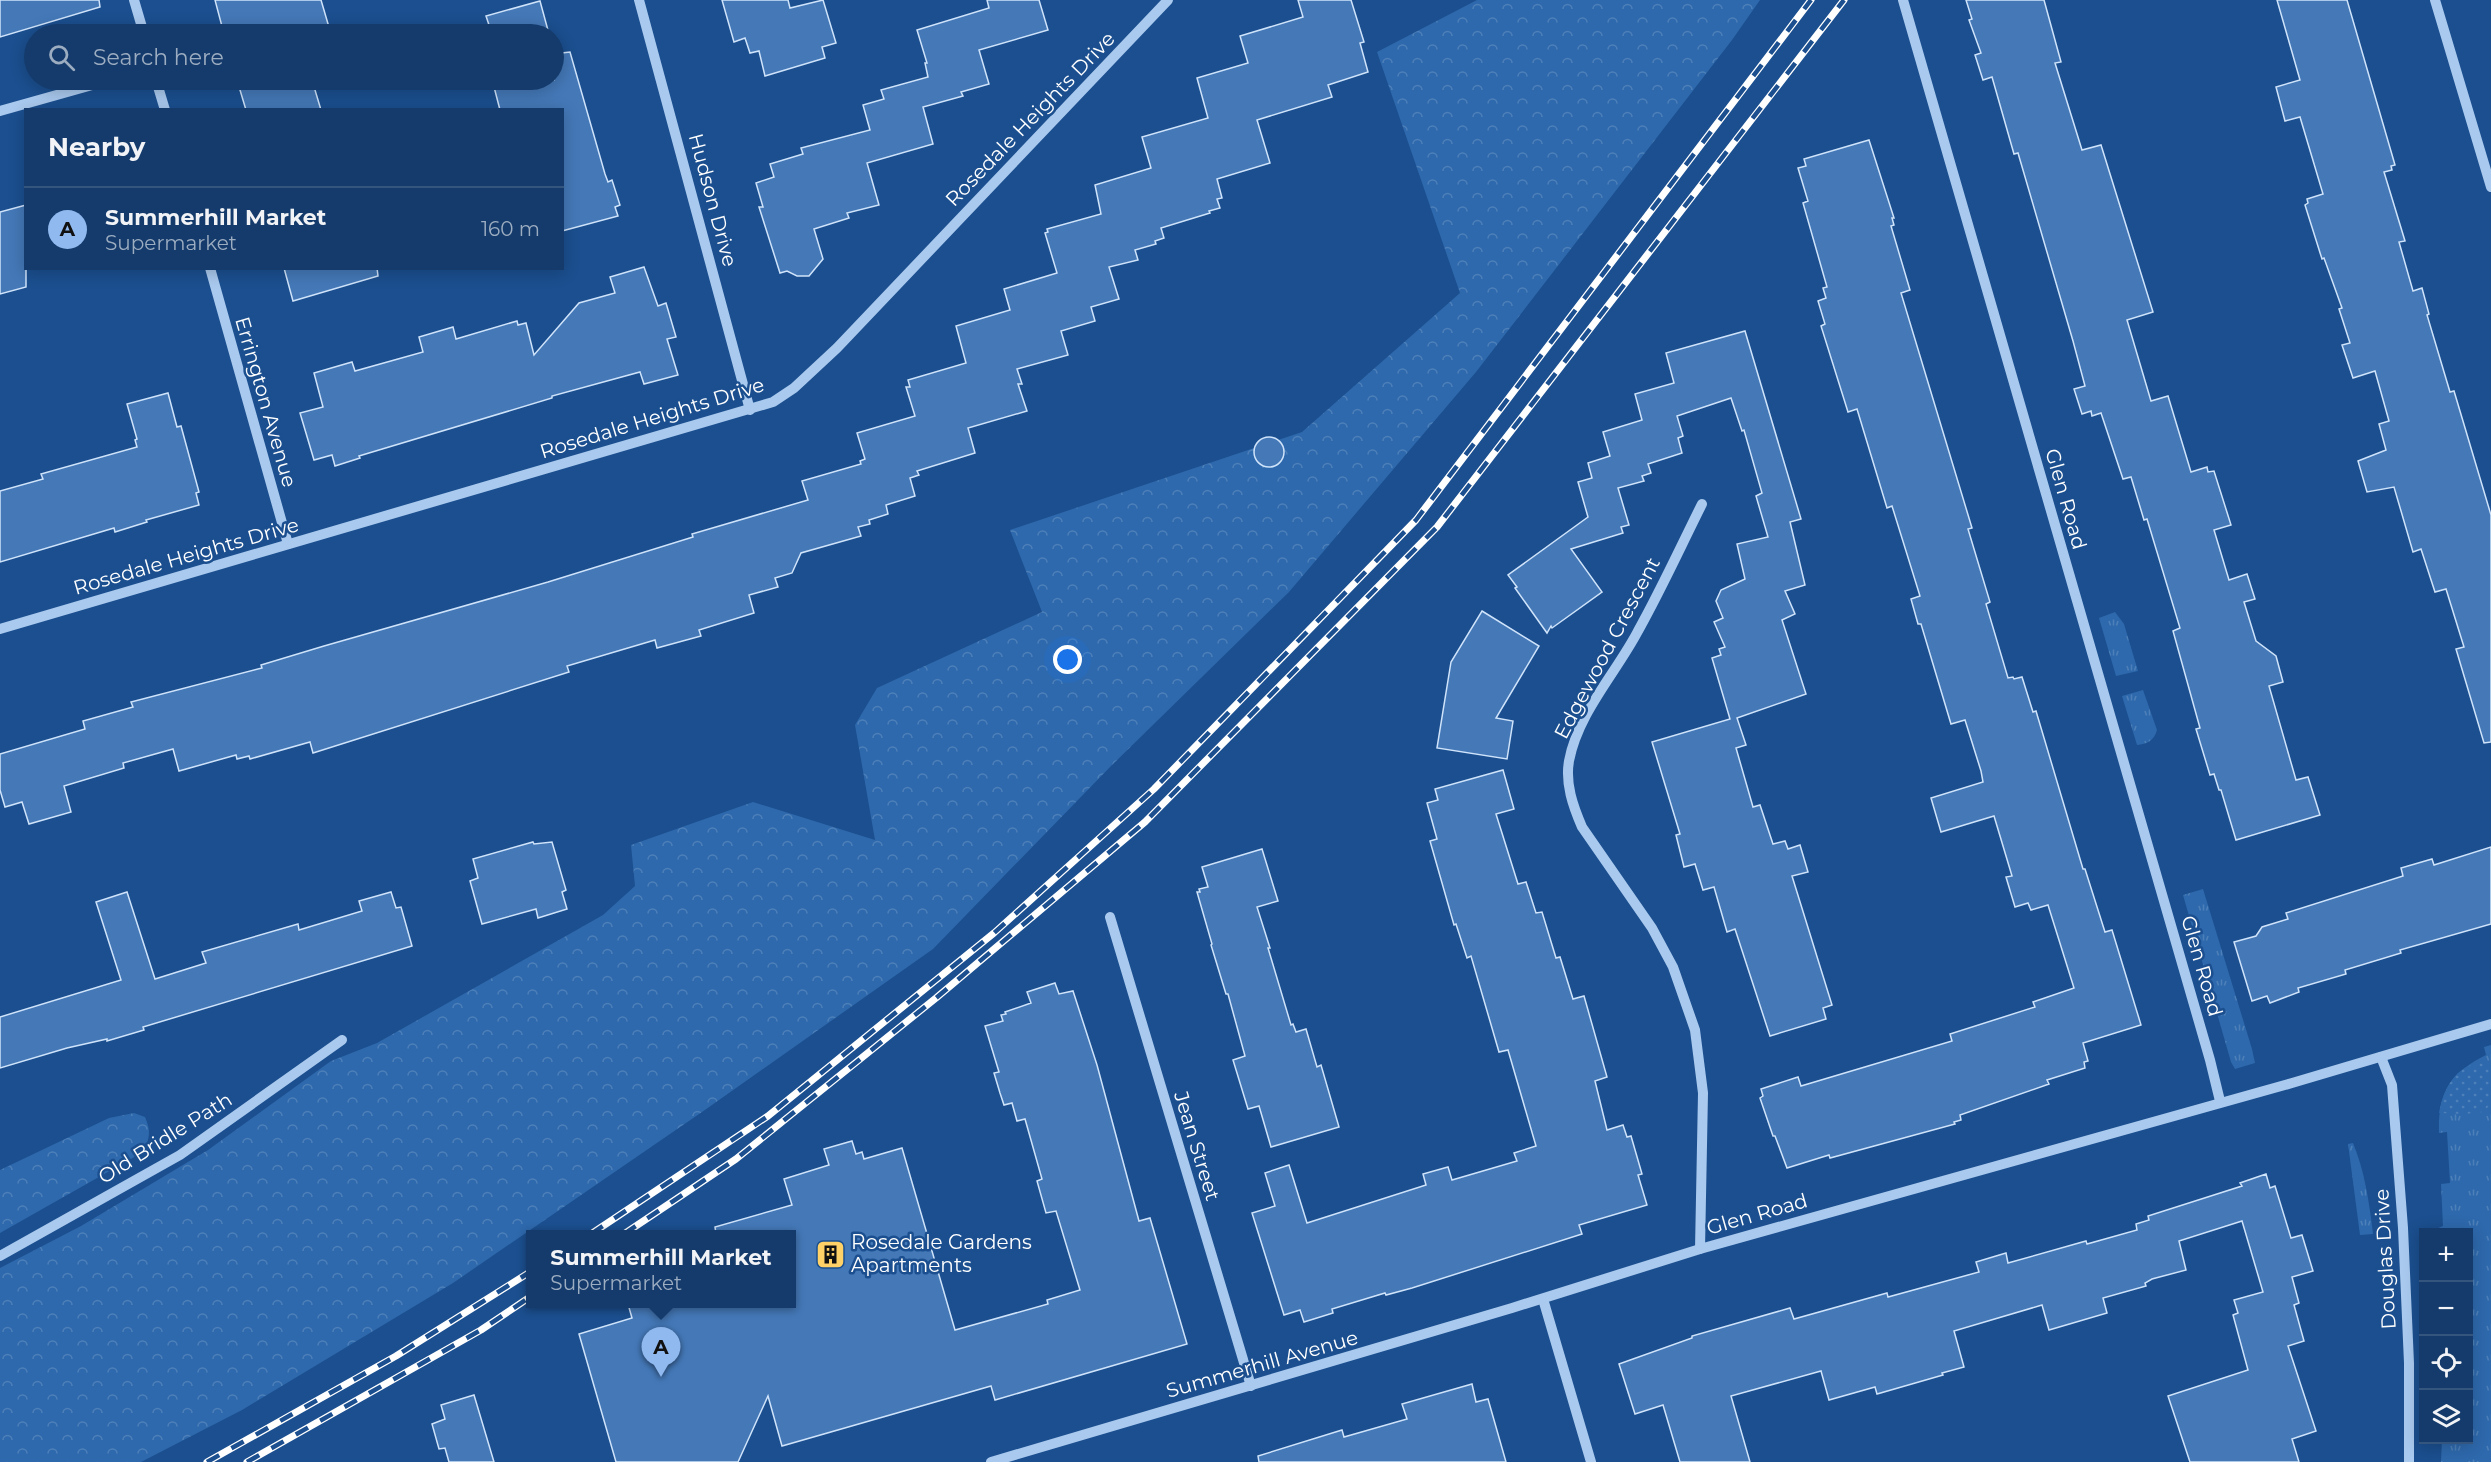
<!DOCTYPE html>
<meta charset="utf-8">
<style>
body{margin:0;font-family:Montserrat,sans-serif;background:#1d4271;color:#f1f3f6}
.controls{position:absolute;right:18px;bottom:18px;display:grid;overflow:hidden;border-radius:0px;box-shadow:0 3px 15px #0003}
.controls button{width:54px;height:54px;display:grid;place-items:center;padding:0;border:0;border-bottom:2px solid #33557e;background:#143b6b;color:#f1f3f6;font:30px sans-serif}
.you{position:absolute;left:1068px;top:660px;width:21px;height:21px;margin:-15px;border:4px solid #fff;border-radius:50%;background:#1a73e8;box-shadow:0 0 0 9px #1a73e833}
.badge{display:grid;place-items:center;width:39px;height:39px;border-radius:50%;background:#90b9f0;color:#111;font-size:20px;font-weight:700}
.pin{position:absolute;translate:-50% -50px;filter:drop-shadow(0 2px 3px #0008)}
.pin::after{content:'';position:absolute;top:32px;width:21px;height:18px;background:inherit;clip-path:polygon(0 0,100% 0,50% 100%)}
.popup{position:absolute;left:526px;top:1230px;width:270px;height:78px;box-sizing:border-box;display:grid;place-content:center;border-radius:0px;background:#143b6b;filter:drop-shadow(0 2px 4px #0005);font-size:20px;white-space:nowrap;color:#9dadc1}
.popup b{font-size:22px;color:#f1f3f6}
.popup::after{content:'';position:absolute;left:50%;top:100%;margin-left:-12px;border:12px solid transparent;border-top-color:#143b6b}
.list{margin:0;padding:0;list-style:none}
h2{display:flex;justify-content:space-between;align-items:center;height:78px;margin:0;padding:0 24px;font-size:26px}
h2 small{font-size:20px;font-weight:400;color:#9dadc1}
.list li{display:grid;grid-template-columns:39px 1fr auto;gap:18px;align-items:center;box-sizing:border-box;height:84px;padding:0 24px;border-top:2px solid #33557e}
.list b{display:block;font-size:22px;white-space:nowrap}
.list p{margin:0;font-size:20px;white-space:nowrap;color:#9dadc1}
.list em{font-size:20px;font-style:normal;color:#9dadc1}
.icon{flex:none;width:33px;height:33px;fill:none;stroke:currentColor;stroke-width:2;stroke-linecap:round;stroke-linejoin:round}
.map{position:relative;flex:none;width:2491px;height:1462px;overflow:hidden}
.search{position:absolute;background:#143b6b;box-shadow:0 3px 15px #0003;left:24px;top:24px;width:540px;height:66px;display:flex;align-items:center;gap:15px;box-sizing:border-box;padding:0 21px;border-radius:33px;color:#9dadc1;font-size:22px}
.panel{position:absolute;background:#143b6b;box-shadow:0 3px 15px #0003;left:24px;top:108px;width:540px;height:162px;border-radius:0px}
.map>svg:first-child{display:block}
.grass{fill:url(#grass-tufts)}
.forest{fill:url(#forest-crowns)}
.garden{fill:url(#garden-dots)}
.building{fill:#4478b7;stroke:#cfe3fa;stroke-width:1.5}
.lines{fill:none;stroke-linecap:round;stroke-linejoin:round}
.minor{stroke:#a9c9ee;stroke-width:10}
.rail-casing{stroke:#fff;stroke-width:7}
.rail{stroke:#1b4f8f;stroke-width:4.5;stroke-dasharray:14;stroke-linecap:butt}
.labels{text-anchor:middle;stroke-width:5;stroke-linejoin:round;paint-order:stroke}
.street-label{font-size:20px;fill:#fff;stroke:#1b4f8f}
.poi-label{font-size:20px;fill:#fff;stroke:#1b4f8f;text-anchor:start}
</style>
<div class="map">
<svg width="2491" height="1462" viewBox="0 0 2491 1462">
<defs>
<pattern id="grass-tufts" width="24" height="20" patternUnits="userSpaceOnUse" patternTransform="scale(1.5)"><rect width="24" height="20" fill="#2e69ad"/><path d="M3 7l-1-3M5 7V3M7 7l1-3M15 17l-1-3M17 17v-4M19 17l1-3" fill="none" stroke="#4d80b9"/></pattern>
<pattern id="forest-crowns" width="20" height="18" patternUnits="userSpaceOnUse" patternTransform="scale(1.5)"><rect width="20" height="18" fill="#2e69ad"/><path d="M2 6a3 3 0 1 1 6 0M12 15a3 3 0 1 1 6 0" fill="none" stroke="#4d80b9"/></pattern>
<pattern id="garden-dots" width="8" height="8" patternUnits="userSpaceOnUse" patternTransform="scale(1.5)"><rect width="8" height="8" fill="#2e69ad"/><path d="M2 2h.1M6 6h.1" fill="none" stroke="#4d80b9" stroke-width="1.8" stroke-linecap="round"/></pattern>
</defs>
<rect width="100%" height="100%" fill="#1b4f8f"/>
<g class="grass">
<polygon points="2115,612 2124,624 2138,671 2116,676 2099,618"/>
<path d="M2143 690 2157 730C2154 741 2147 744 2137 745L2122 696Z"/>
<polygon points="2203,889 2252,1049 2255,1063 2235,1069 2231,1062 2183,895"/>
<path d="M2491 1045V1462H2441L2442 1440H2468V1232H2436V1229L2443 1226 2441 1184 2450 1183 2447 1132 2439 1133C2438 1092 2450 1073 2486 1055L2484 1047Z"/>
<path d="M2353 1143C2365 1172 2369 1202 2373 1234L2360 1235 2348 1144Z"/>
</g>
<g class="forest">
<polygon points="1477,0 1760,0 1732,40 1476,372 1289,592 1111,766 933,949 702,1112 453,1283 242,1410 141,1462 0,1462 0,1268 81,1226 208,1150 331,1061 377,1043 603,915 635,886 631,845 753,802 875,840 855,725 877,688 1042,612 1010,530 1302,432 1460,293 1377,52"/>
<path d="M134 1113 145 1117C151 1131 150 1138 143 1152L0 1233V1170L109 1118Z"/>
</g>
<path class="garden" d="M2481 1063 2490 1065 2491 1069V1104L2483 1112 2464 1114 2439 1113C2443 1089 2456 1065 2481 1063Z"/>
<g class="building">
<polygon points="0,0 99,0 100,7 0,37"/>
<polygon points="215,0 321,0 331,34 224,34"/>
<polygon points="722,0 788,0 790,8 823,0 836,43 822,47 825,58 765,76 759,51 750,53 745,38 734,42"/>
<polygon points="987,0 1039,0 1048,30 979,50 989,84 961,92 963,96 923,107 933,144 867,163 879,205 847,213 849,218 814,229 823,259 809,276 797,276 787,271 780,273 759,207 763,207 756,183 774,177 770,164 803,154 801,148 870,130 863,105 884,99 881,90 928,77 925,63 927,63 917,30 989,8"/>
<polygon points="1298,0 1351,0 1364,42 1360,43 1368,72 1328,85 1332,97 1257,120 1270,163 1217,179 1222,198 1217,199 1220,208 1209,211 1210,213 1161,228 1164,238 1155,241 1156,244 1135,250 1138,260 1109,267 1119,299 1091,307 1095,321 1061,331 1068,355 1017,369 1022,384 1018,384 1027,411 968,428 975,453 917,471 919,475 910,478 915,496 886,505 888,514 869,520 870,524 858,527 861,536 801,553 792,573 775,578 778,587 749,595 754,613 699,630 701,636 657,648 655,640 567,666 569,672 313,753 310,742 250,759 249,756 237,759 236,755 179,771 173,749 123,763 124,768 64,786 71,812 29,824 22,802 5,807 0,790 0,754 85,729 83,721 133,707 131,702 262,668 261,665 324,646 548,582 693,537 692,534 808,500 802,481 861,464 860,461 865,459 857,433 915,416 906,387 910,387 908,380 966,363 956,326 1010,310 1004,289 1057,273 1045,233 1048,232 1047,229 1101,214 1095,185 1151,168 1142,137 1208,118 1197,78 1248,63 1240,36 1303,17"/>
<polygon points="1966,0 2044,0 2061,62 2055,63 2082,150 2101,145 2153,312 2127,320 2151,401 2168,396 2191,472 2207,467 2208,472 2214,471 2231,525 2214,530 2229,580 2247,574 2255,599 2244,602 2256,641 2276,656 2283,682 2269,686 2296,780 2308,777 2320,815 2236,840 2221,790 2219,790 2214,774 2210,775 2196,729 2200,728 2173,631 2180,628 2147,519 2144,520 2131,477 2123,479 2101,413 2092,416 2091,411 2082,414 2074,389 2085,386 2073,341 2018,153 2014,154 1992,77 1983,80 1975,55 1981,53 1969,20 1972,19"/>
<polygon points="2277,0 2347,0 2395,165 2391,166 2392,170 2384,172 2405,241 2399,242 2413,291 2422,288 2429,314 2427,315 2450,392 2454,391 2491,515 2491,742 2484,743 2456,649 2464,647 2446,589 2435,592 2421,549 2413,552 2394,487 2367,492 2358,461 2386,450 2379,424 2389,421 2375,371 2353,378 2342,345 2350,343 2339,309 2342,308 2324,258 2322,259 2305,205 2308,203 2307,199 2323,194 2300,117 2285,121 2276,87 2300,80"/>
<polygon points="540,1 549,34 492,34 486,16"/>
<polygon points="554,49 557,61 562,59 562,53 570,52 605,174 608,182 612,180 620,205 615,207 618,216 562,231 562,110 500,110 493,83 506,80 554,80"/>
<polygon points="237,80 312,80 321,110 246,110"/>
<polygon points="1869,140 1894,218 1892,218 1894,225 1891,226 1910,290 1901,293 1972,528 1968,529 1990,602 1986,604 2008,678 2013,677 2014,679 2022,677 2033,712 2036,711 2083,869 2085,869 2105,932 2112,930 2141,1025 2083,1043 2088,1061 2084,1062 2085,1068 2047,1080 2049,1084 1960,1115 1961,1120 1954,1122 1955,1124 1830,1158 1829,1155 1787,1168 1775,1136 1773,1136 1760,1098 1763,1096 1761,1089 1798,1077 1801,1086 1952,1041 1950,1034 2035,1007 2033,1002 2074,988 2048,905 2031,910 2028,903 2015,907 2006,877 2012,876 1994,816 1941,832 1931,798 1983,782 1981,771 1965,720 1951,724 1921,624 1918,624 1911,599 1920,596 1892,506 1887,508 1857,409 1848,412 1821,326 1825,324 1818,301 1826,298 1823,288 1827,287 1803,203 1808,201 1798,168 1806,166 1804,159"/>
<polygon points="26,205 26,287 0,294 0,212"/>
<polygon points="644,267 658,306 666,303 676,337 667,339 678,375 644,384 640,372 552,396 552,398 359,456 360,458 335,466 332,455 314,460 300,413 323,407 314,373 352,362 355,371 423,352 419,337 453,327 456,339 517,321 518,325 526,323 534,355 579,303 615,293 610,277"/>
<polygon points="284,268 377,268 378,276 293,301"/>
<polygon points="1745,331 1801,519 1790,522 1805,585 1785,591 1795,614 1782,620 1806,694 1737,718 1746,745 1736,748 1753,807 1760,805 1773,844 1785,841 1788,849 1800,845 1808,872 1792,876 1832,1005 1823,1008 1826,1019 1770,1036 1735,929 1727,932 1714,887 1703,890 1695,864 1684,867 1676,835 1680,834 1652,742 1730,719 1712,658 1721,655 1719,649 1725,647 1714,622 1723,618 1716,601 1721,590 1745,579 1737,544 1768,537 1756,496 1762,493 1744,430 1742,431 1731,398 1677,416 1683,436 1678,438 1682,453 1648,464 1651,473 1642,476 1644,481 1618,488 1629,525 1621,527 1623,533 1571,549 1602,592 1552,628 1551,626 1547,633 1515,588 1517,587 1508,575 1588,517 1578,482 1592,478 1588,463 1610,456 1603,432 1642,420 1635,394 1674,383 1666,353"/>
<polygon points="168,393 177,427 181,426 199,492 196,493 199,505 146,520 147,522 115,532 114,528 0,562 0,491 43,479 41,474 137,447 135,440 137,439 127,404"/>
<circle cx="1269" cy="452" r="15"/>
<polygon points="1482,611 1539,646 1496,718 1513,721 1507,759 1437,748 1451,662"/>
<polygon points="1503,770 1514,809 1496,814 1518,884 1526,882 1536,913 1542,912 1556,958 1560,957 1573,999 1584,996 1607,1077 1595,1081 1607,1130 1623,1125 1627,1137 1631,1136 1642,1174 1638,1175 1647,1205 1579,1225 1582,1234 1412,1288 1386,1295 1385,1293 1332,1309 1333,1313 1304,1322 1300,1310 1284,1315 1252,1213 1275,1206 1265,1173 1289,1165 1307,1223 1426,1185 1423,1174 1448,1167 1452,1180 1517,1161 1514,1153 1536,1146 1508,1050 1499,1052 1471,956 1467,958 1456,924 1454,925 1430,841 1437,839 1427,803 1438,800 1435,789"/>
<polygon points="533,842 534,844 552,842 566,890 562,892 567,909 538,918 536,909 482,924 470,881 478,878 473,859"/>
<polygon points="2491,847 2491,924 2400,950 2401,953 2345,970 2346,974 2298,988 2299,992 2270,1003 2267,996 2252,1001 2234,942 2256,936 2262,927 2288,919 2286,913 2403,876 2401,868 2432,859 2434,865"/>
<polygon points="1262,849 1278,901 1257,907 1270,948 1268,948 1291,1025 1293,1024 1296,1032 1306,1029 1317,1067 1321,1065 1339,1127 1271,1147 1259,1106 1248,1109 1233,1060 1245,1056 1228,994 1226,994 1211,945 1212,944 1197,892 1200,892 1199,889 1208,887 1202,867"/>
<polygon points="127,892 155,979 206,963 202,952 298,924 299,930 362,911 359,901 391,892 396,908 401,907 412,946 143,1027 144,1030 107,1041 107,1039 67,1048 0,1068 0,1017 121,980 96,902"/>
<polygon points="1055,983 1059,994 1073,991 1097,1065 1139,1221 1150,1218 1187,1344 995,1400 991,1386 782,1446 768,1396 738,1462 616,1462 579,1334 632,1318 628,1304 792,1304 792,1234 716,1234 715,1227 792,1205 784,1179 829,1165 824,1149 852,1141 856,1154 862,1152 864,1159 902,1148 955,1330 1048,1304 1047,1300 1080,1290 1056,1211 1046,1213 1037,1181 1042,1179 1025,1119 1017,1121 1012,1103 1004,1105 1000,1093 994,1073 999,1072 985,1026 1003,1021 1001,1015 1006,1014 1005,1012 1031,1003 1027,992"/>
<polygon points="2266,1174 2270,1188 2275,1186 2291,1238 2302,1235 2313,1271 2292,1277 2299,1303 2294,1305 2304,1341 2288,1346 2316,1431 2292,1439 2299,1462 2190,1462 2168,1396 2248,1370 2233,1315 2238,1313 2234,1300 2263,1292 2242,1221 2179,1241 2186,1270 2152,1279 2145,1283 2146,1286 2103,1298 2107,1313 2049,1330 2042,1305 1954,1331 1964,1367 1942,1373 1943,1375 1877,1394 1875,1387 1829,1400 1821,1371 1731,1396 1750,1462 1680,1462 1663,1405 1635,1414 1619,1364 1692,1338 1692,1336 1790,1308 1794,1319 1887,1293 1888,1297 1979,1272 1976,1262 2006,1253 2008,1263 2086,1241 2087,1244 2137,1230 2136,1224 2149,1220 2148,1216 2242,1186 2240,1183"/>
<polygon points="1472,1384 1476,1402 1488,1399 1506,1462 1259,1462 1258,1456 1342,1430 1344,1437 1407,1419 1402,1404"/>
<polygon points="474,1395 494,1462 449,1462 445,1448 439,1449 432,1424 445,1419 441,1405"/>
</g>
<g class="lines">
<g class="minor">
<polyline points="134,0 144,34"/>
<polyline points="639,0 750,410"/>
<polyline points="1903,0 2210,1060 2220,1101"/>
<polyline points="2435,0 2491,187"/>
<polyline points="156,80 165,110"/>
<polyline points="0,111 110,80"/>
<polyline points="210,268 288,544"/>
<polyline points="0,629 773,402 794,388 837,348 1168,0"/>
<polyline points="1110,917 1251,1386"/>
<polyline points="2381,1057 2392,1085 2403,1228 2409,1363 2409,1462"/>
<path d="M1700 1249 1703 1093 1695 1030 1673 967 1652 928 1582 827C1573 806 1565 784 1569 761 1578 713 1616 673 1638 631 1661 590 1681 546 1702 504"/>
<polyline points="0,1256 180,1155 342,1040"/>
<polyline points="1543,1299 1591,1462"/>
<polyline points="991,1462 1512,1308 1700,1249 2292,1083 2491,1024"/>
</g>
<defs>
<g id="rail">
<polyline points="591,1234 768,1116 994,933 1154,789 1416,520 1811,0"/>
<polyline points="624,1234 736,1159 936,998 1145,822 1437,527 1844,0"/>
<polyline points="207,1462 396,1356 530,1272"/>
<polyline points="247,1462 481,1330 530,1297"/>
</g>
</defs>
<use href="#rail" class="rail-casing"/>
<use href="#rail" class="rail"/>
</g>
<defs>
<symbol id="building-square" viewBox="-11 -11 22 22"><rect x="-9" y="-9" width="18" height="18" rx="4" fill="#ffd166" stroke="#1b4f8f"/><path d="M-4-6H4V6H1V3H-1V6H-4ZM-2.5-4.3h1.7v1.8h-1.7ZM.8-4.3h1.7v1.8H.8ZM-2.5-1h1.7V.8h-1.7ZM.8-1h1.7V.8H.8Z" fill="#111"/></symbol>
</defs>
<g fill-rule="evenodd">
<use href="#building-square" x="814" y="1238" width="33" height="33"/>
</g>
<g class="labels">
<g class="street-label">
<text transform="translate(1030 119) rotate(-46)" y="7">Rosedale Heights Drive</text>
<text transform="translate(713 200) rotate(75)" y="7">Hudson Drive</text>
<text transform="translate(266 402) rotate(74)" y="7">Errington Avenue</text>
<text transform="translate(652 418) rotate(-17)" y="7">Rosedale Heights Drive</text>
<text transform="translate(2066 499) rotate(74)" y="7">Glen Road</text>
<text transform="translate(186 556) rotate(-16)" y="7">Rosedale Heights Drive</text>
<text transform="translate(1607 648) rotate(-62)" y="7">Edgewood Crescent</text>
<text transform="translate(2202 966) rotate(74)" y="7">Glen Road</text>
<text transform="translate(165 1138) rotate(-32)" y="7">Old Bridle Path</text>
<text transform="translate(1197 1146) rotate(73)" y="7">Jean Street</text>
<text transform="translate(1757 1214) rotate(-16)" y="7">Glen Road</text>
<text transform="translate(2385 1259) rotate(-93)" y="7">Douglas Drive</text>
<text transform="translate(1262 1364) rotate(-16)" y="7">Summerhill Avenue</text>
</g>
<g class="poi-label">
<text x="851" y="1249">Rosedale Gardens<tspan x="851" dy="23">Apartments</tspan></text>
</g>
</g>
</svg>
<div class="controls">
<button>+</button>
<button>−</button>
<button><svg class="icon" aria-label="locate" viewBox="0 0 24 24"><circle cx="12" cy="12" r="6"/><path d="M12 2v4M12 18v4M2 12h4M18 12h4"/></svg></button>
<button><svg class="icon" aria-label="layers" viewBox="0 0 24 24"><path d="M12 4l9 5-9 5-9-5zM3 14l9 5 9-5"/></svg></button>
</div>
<div class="you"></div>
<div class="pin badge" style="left:661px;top:1377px">A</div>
<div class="popup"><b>Summerhill Market</b>Supermarket</div>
<div class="search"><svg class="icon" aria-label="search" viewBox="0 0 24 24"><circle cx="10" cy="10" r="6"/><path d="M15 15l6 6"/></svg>Search here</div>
<section class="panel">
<h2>Nearby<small></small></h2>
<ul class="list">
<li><span class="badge">A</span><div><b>Summerhill Market</b><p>Supermarket</p></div><em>160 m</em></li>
</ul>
</section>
</div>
